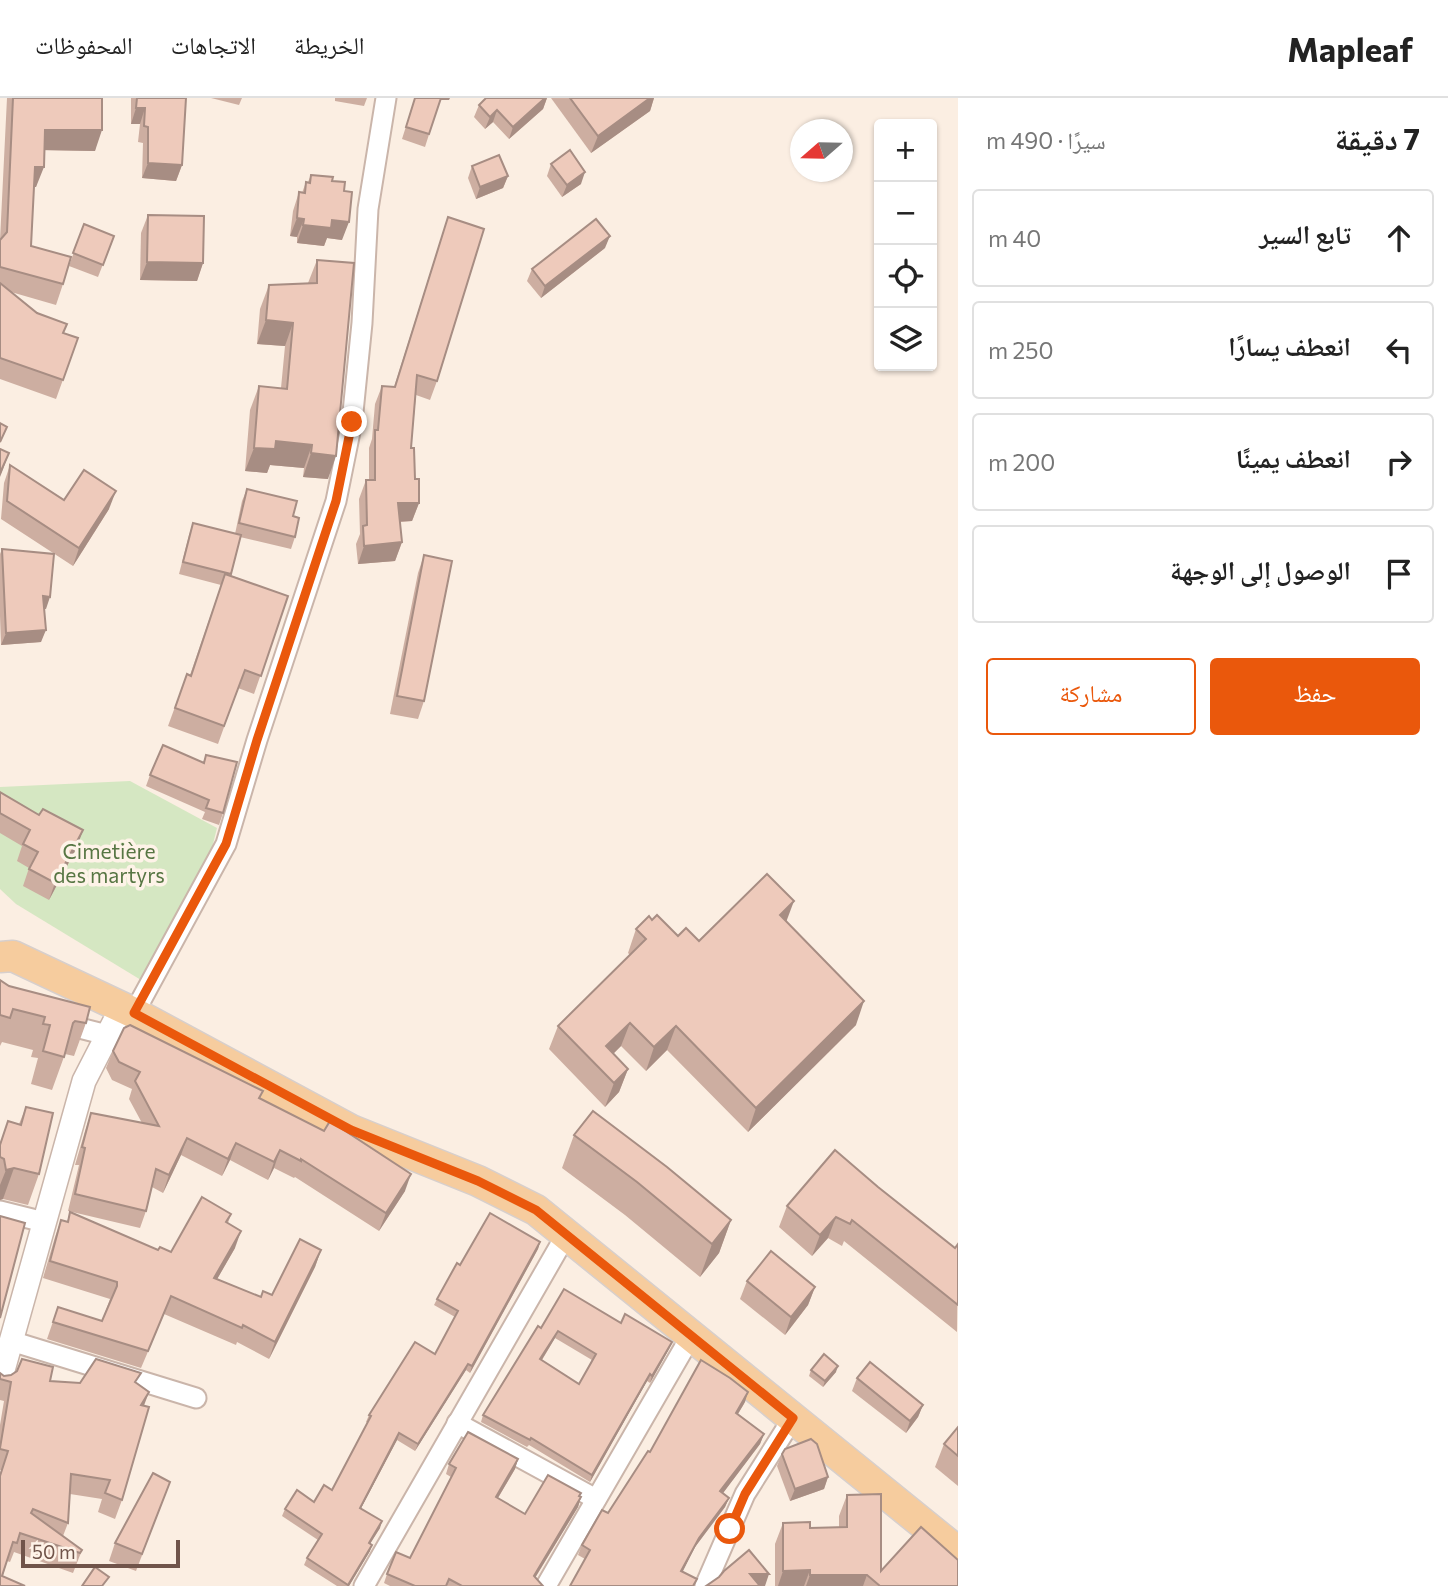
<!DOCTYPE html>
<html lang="ar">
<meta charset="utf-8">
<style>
body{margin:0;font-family:Commissioner,"Noto Naskh Arabic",sans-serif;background:#f6f6f6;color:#222;direction:rtl}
.controls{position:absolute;right:21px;top:21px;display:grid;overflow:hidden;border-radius:7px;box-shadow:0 2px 5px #0004}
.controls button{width:63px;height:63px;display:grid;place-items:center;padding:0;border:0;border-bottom:2px solid #e0e0e0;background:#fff;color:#222;font:35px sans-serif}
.compass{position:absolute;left:790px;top:21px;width:63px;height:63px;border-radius:50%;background:#fff;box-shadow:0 2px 5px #0004;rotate:250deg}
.scale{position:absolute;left:21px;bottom:18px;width:159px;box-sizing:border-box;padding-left:7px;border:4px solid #70544a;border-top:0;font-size:19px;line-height:24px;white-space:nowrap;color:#70544a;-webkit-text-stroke:5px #fef3e8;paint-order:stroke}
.stop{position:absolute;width:21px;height:21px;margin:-16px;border:5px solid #ea580c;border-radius:50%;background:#fff}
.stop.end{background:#ea580c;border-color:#fff;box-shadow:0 2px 7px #0008}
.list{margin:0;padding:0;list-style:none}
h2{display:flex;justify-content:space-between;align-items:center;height:91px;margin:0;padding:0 28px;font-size:30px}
h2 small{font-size:23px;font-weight:400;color:#767676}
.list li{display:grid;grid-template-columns:46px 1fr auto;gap:21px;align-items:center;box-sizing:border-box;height:98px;margin:0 14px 14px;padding:0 14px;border:2px solid #e0e0e0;border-radius:7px}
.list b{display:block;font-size:26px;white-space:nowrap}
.list em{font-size:23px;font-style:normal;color:#767676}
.actions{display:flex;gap:14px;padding:21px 28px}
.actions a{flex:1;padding:16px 0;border:2px solid #ea580c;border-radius:7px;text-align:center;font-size:24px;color:#ea580c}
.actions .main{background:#ea580c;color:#fff}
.icon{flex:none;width:38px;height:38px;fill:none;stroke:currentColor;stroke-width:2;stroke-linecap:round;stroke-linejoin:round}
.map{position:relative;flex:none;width:958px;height:1488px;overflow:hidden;direction:ltr}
header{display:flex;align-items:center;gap:42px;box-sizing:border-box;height:98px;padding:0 35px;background:#fff;border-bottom:2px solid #e0e0e0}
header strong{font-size:33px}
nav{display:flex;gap:38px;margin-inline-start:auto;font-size:24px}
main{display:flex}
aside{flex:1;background:#fff}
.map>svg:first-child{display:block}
.green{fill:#d5e7c2}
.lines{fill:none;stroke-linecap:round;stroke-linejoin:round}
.minor-casing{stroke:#cab5aa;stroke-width:23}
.tertiary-casing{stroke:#cab5aa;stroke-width:26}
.primary-casing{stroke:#d7cfcc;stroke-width:33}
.minor{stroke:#fff;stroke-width:19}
.tertiary{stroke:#fff;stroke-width:23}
.primary{stroke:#f6cc9e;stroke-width:30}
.wall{fill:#cdaea1;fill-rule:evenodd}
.shaded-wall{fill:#a78d83}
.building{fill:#eecabb;stroke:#a78d83;stroke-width:2;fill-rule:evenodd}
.route{stroke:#ea580c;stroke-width:9}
.labels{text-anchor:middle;stroke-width:7;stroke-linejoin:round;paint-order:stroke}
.park-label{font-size:21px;fill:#577643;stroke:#fef3e8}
</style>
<header>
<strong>Mapleaf</strong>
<nav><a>الخريطة</a><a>الاتجاهات</a><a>المحفوظات</a></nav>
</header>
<main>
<aside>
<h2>7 دقيقة<small>سيرًا · 490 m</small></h2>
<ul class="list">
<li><svg class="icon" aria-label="ahead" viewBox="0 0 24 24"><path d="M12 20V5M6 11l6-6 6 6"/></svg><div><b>تابع السير</b></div><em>40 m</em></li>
<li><svg class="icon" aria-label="left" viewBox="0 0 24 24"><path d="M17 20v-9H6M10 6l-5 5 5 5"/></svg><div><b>انعطف يسارًا</b></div><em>250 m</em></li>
<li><svg class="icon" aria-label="right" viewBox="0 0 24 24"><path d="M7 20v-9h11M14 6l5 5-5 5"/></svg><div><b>انعطف يمينًا</b></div><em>200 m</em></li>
<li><svg class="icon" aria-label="arrive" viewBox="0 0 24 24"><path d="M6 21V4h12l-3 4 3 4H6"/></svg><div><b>الوصول إلى الوجهة</b></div></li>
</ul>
<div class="actions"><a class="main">حفظ</a><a>مشاركة</a></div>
</aside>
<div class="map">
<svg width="958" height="1488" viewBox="0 0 958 1488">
<rect width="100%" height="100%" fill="#fbeee2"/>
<polygon class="green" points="130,683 217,730 212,750 141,882 16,806 0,791 0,689"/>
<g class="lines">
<defs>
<g id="minor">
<polyline points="134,915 226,746 257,642 336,403 352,324 362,225 368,111 386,0"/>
<polyline points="60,925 107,937"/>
<polyline points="0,1113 44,1124"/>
<polyline points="11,1243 196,1300"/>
<polyline points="457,1325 596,1401"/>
<polyline points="364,1488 566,1137"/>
<polyline points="546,1488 691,1238"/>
<polyline points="705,1488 745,1396 793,1320"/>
</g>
<polyline id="tertiary" points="0,1283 84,983 122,909"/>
<polyline id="primary" points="0,859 13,858 134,915 351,1032 478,1083 536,1112 958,1454"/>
</defs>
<use href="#minor" class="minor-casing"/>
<use href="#tertiary" class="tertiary-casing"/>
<use href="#primary" class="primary-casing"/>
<use href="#minor" class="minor"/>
<use href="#tertiary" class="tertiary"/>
<use href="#primary" class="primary"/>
</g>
<g class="wall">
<polygon points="7,0 102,0 95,53 44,52 36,89 34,89 31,148 63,186 56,207 11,194 63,235 78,240 56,301 0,281 0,142"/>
<polygon points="131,0 186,0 182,67 176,83 142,80 143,45 138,44 140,26 131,26"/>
<polygon points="211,0 242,0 239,7"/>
<polygon points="335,0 367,0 364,8 335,3"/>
<polygon points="415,0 449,2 440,2 425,49 402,41"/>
<polygon points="486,0 547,0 543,11 509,41 493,24 485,31 474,19 479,7"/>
<polygon points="551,0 654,0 650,13 591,55"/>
<polygon points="551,66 581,86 562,99 547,78"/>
<polygon points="472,68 508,78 503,90 476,101 468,80"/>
<polygon points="311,77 332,83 342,142 327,140 324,148 297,145 297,139 290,138 293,113 299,94 302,95 306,84 308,84"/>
<polygon points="148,117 203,165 197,183 140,182 141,135"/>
<polygon points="448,119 437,283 430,302 416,297 411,350 415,381 419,405 412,423 400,424 402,444 395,463 358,466 356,446 360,436 359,401 366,382 369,382 369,350 372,341 375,306 382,288 394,289"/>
<polygon points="84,126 114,138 98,179 69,168"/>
<polygon points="605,150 541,200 527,183 532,171"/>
<polygon points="317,162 328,381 303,379 304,370 270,367 267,375 245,373 250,312 259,288 281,290 285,248 257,246 260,211 269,187 308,185"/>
<polygon points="10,367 64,402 109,411 73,468 1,421 4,385"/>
<polygon points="247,391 293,418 295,439 291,451 240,439 230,477 288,498 254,596 238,590 218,646 168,628 187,576 190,577 221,487 179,476 189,437 193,425 235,436 242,403"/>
<polygon points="2,451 46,511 44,511 41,544 1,547 0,518 0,456"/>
<polygon points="424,457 424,603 418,621 390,616 418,475"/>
<polygon points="206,657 223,715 219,727 202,721 205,714 146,688 150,677 203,665"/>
<polygon points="0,694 77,749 49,802 23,788 29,770 17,763 22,748 0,735"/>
<polygon points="652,822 678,838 699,843 786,824 856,927 748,1034 667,952 646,973 621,948 613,956 628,971 619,994 605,1009 549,951 558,928 630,857 628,855 636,831"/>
<polygon points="0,882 9,888 86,925 74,958 65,956 52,992 31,986 38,960 31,959 33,952 2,944 0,948"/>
<polygon points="113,953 263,993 260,1001 405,1093 379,1133 295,1079 294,1080 274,1070 268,1082 230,1062 222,1078 181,1057 163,1095 152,1089 146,1113 140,1130 68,1113 79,1067 75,1067 85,1033 91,1015 142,1025 129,1001 132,991 112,982 106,970"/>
<polygon points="26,1009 39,1076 28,1107 3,1101 0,1102 0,1046 19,1026"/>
<polygon points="574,1037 731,1122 719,1155 700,1179 625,1117 562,1070"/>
<polygon points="878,1089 955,1150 958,1146 957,1234 844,1143 842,1148 828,1140 812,1158 779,1129 787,1108"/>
<polygon points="70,1114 158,1152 171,1154 231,1116 228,1125 235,1150 217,1181 261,1199 272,1197 321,1152 315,1169 269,1261 237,1244 236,1247 164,1216 141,1270 47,1241 58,1209 102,1223 110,1201 43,1180 55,1139 61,1122 67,1124"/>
<polygon points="540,1144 538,1151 470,1275 466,1272 415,1353 397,1342 361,1410 380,1430 370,1446 370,1453 349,1488 337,1488 304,1467 307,1460 318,1442 282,1418 285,1411 314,1404 332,1392 368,1325 366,1324 369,1317 435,1256 455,1219 434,1207 437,1201 460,1167"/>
<polygon points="747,1183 815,1189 808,1207 785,1237 740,1201"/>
<path d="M621 1225 672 1244 669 1251 650 1285 647 1283 590 1384 529 1347 527 1349 481 1324 483 1317 541 1230ZM555 1240 592 1262 579 1286 542 1262Z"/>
<polygon points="811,1272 836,1274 823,1289 809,1278"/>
<polygon points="0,1275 4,1278 50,1283 80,1285 137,1286 144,1308 122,1402 115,1421 98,1414 102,1401 70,1396 68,1425 63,1438 82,1452 73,1475 14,1454 10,1464 7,1463 0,1488 0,1376 1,1372 0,1372 0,1327 4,1303 0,1302"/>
<polygon points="857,1280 923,1307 918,1319 906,1335 852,1293"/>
<polygon points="745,1304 738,1316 764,1336 760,1346 723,1395 729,1400 725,1409 695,1449 682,1474 697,1481 694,1488 570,1488 585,1461 578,1457 582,1447 608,1415 650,1354"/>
<polygon points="958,1329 958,1388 935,1369 944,1346"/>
<polygon points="782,1356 828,1379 824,1391 790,1403 777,1368"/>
<polygon points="518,1361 515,1371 498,1400 525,1416 580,1398 581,1399 578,1409 535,1480 543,1488 390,1488 384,1485 387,1476 410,1460 451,1379 446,1376 449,1366"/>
<polygon points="170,1384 136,1473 109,1463 115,1445"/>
<polygon points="847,1397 881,1473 958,1488 775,1488 775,1446 783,1425 810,1430 839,1430 839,1418"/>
</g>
<g class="shaded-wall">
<polygon points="441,0 450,0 449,2 440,2"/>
<polygon points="545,0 547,0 543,11 509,41 513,29"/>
<polygon points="650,0 654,0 650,13 591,55 598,38"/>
<polygon points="136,10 145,10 140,26 131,26"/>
<polygon points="497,12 493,24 485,31 490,19"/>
<polygon points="45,32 102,32 95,53 38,52"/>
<polygon points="148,65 182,67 176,83 142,80"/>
<polygon points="35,69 44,69 36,89 28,89"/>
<polygon points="585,74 581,86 562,99 567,87"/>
<polygon points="508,78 503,90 476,101 480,89"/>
<polygon points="297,120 304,121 297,139 290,138"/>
<polygon points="332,122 349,124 342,142 327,140 324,148 297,145 303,127"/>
<polygon points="610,138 605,150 541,200 545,188"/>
<polygon points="147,164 203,165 197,183 140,182"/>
<polygon points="266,222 293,225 285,248 257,246"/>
<polygon points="276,343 312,347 304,370 270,367 267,375 245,373 254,350"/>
<polygon points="9,355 2,374 0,379 0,375"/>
<polygon points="311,355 336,358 328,381 303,379"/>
<polygon points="116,393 109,411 73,468 79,450"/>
<polygon points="398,405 419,405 412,423 391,424"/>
<polygon points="402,444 395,463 358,466 364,448"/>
<polygon points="43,498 50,499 46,511 39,510"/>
<polygon points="46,532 41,544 1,547 6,535"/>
<polygon points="83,732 77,749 49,802 55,785"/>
<polygon points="794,803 785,827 780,817"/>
<polygon points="864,903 856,927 748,1034 756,1010"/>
<polygon points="630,925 621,948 599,970 606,948"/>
<polygon points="676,928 667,952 646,973 654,949"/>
<polygon points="628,971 619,994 605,1009 614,985"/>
<polygon points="187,1040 181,1057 163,1095 169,1077"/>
<polygon points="236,1045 230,1062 222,1078 228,1061"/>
<polygon points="280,1052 274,1070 268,1082 274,1064"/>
<polygon points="14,1070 3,1101 0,1102 0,1087 6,1072"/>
<polygon points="411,1076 405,1093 379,1133 386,1115"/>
<polygon points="836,1119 828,1140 812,1158 820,1137"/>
<polygon points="731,1122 719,1155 700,1179 712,1146"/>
<polygon points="241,1133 235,1150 208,1197 214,1180"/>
<polygon points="540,1144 538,1151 470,1275 472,1268"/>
<polygon points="321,1152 315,1169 269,1261 275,1244"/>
<polygon points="815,1189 808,1207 785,1237 791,1219"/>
<polygon points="558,1233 555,1240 538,1268 540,1261"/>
<polygon points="672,1244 669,1251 650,1285 652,1278"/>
<polygon points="468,1266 466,1272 415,1353 418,1346"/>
<polygon points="838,1268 836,1274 823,1289 825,1283"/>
<polygon points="650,1276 647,1283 590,1384 592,1377"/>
<polygon points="149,1294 142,1313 141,1307"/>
<polygon points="748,1294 745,1304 733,1324 736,1315"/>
<polygon points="923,1307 918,1319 906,1335 910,1323"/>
<polygon points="399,1335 397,1342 358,1416 360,1410"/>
<polygon points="764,1336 760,1346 717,1403 720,1393"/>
<polygon points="518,1361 515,1371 493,1408 496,1399"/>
<polygon points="828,1379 824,1391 790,1403 795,1391"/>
<polygon points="581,1399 578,1409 530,1488 534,1478"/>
<polygon points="729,1400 725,1409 695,1449 678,1483 681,1473 699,1440"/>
<polygon points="382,1423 380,1430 366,1452 369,1445"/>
<polygon points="372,1447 370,1453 349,1488 348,1488"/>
<polygon points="810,1472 804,1488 778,1488 783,1473"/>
<polygon points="750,1476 769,1476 765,1488 746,1488"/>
<polygon points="810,1477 867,1477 863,1488 806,1488"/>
</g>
<g class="building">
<polygon points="13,0 102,0 102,32 45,32 44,69 35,69 31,148 71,159 63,186 0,169 0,142 7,134"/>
<polygon points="137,0 186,0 182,67 148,65 148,29 144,28 145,10 136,10"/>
<polygon points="415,0 441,0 429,36 406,29"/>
<polygon points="486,0 545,0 513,29 497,12 490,19 479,7"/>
<polygon points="570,0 650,0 598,38"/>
<polygon points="570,52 585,74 567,87 551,66"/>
<polygon points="499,57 508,78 480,89 472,68"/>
<polygon points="311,77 333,79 332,83 345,84 344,93 352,94 349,124 332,122 331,130 303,127 304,121 297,120 299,94 305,95 306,84 310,85"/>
<polygon points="148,117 204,118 203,165 147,164"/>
<polygon points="448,119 484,131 437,283 417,277 411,350 414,350 415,381 419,381 419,405 398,405 402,444 364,448 363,428 367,427 366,382 375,382 375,332 378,332 382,288 395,289"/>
<polygon points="596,121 610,138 545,188 532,171"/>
<polygon points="84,126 114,138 103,167 73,155"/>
<polygon points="317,162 354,165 336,358 311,355 312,347 276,343 275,351 254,350 259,288 287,291 293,225 266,222 269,187 317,185"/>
<polygon points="0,185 37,215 67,226 63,235 78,240 63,282 0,260"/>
<polygon points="0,325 7,329 0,344"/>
<polygon points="0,351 9,355 0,375"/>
<polygon points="10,367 64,402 84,372 116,393 79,450 7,403"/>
<polygon points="247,391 297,403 293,418 299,420 295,439 239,425"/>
<polygon points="193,425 241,437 231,476 183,464"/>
<polygon points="2,451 54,456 50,499 43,498 46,532 6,535"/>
<polygon points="424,457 452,463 424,603 397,598"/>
<polygon points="225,476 288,498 261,578 245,572 224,628 175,610 187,576 191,578"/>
<polygon points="163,647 204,665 206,657 237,664 223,715 206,710 209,702 150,677"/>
<polygon points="0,694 39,717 43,711 83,732 55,785 29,771 38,754 23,746 30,732 0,715"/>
<polygon points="767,776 794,803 780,817 864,903 756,1010 676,928 654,949 630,925 606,948 628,971 614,985 558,928 646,841 636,831 649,818 652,822 657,817 678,838 686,830 699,843"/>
<polygon points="0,882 9,888 90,909 86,925 75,923 73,925 64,959 43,953 50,927 43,926 45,919 13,911 10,920 0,917"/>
<polygon points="130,927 263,993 259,1000 324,1033 330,1023 411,1076 386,1115 301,1061 301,1063 280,1052 274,1064 236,1045 228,1061 187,1040 169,1077 156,1071 146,1113 75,1096 85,1050 82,1049 91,1015 159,1028 135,983 140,974 119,964 113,953 124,930"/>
<polygon points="26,1009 53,1015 39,1076 14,1070 6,1072 4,1061 0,1059 0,1047 8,1023 21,1027"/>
<polygon points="593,1013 667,1069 731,1122 712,1146 637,1084 574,1037"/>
<polygon points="835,1052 878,1089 955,1150 958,1146 958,1207 852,1122 850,1126 836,1119 820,1137 787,1108"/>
<polygon points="202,1099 231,1116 226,1124 241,1133 214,1180 261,1199 263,1193 272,1197 300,1141 321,1152 275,1244 243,1227 242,1230 171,1198 148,1253 53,1224 58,1209 102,1223 117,1188 117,1184 50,1163 61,1122 68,1124 70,1114 158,1152 160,1149 171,1154"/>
<polygon points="490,1115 540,1144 472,1268 468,1266 418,1346 399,1335 360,1410 382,1423 369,1445 372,1447 348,1487 307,1460 322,1436 285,1411 297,1392 314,1404 324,1387 332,1392 371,1318 369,1317 415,1244 435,1256 458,1213 437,1201 457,1165 460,1167"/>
<polygon points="0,1118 25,1125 0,1220"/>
<polygon points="771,1153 815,1189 791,1219 747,1183"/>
<path d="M564 1191 621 1225 625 1216 672 1244 652 1278 650 1276 592 1377 531 1340 530 1342 483 1317 538 1228 541 1230ZM558 1233 596 1256 579 1286 540 1261Z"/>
<polygon points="824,1256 838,1268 825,1283 811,1272"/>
<polygon points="22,1261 53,1269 50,1283 80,1285 96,1261 141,1275 135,1284 149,1294 141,1307 149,1309 122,1402 105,1395 110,1382 71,1376 68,1425 33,1411 31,1415 82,1452 80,1455 20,1435 17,1445 13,1444 2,1478 25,1488 0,1488 0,1378 8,1353 0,1351 0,1350 11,1284 0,1281 0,1275 4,1278 11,1277 17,1273"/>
<polygon points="701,1262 730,1280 748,1294 736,1315 764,1336 720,1393 729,1400 699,1440 681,1473 697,1481 693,1488 570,1488 590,1452 582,1447 602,1412 608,1415 648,1353 650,1354"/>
<polygon points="870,1264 923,1307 910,1323 857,1280"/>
<polygon points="958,1329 958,1358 944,1346"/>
<polygon points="468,1334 518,1361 496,1399 525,1416 548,1377 581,1395 579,1398 581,1399 534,1478 543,1488 462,1488 449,1481 446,1488 415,1488 387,1476 396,1454 410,1460 456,1370 449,1366"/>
<polygon points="811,1341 817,1346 828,1379 795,1391 782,1356 785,1351"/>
<polygon points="153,1375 170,1384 142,1456 115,1445"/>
<polygon points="881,1396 881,1473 921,1429 958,1462 958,1488 880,1488 867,1477 810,1477 810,1472 783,1473 783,1425 810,1424 810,1430 847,1429 847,1397"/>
<polygon points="749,1452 769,1476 750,1476 760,1488 706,1488 719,1479 724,1473"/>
<polygon points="95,1469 109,1479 102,1488 82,1488"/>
</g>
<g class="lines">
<polyline class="route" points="352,324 336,403 257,642 226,746 134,915 351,1032 478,1083 536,1112 793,1320 745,1396 730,1431"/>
</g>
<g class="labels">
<g class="park-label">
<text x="109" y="761">Cimetière<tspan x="109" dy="24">des martyrs</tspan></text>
</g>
</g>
</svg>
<div class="controls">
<button>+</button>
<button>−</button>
<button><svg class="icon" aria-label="locate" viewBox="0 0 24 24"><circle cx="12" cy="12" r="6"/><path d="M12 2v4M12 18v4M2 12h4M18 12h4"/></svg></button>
<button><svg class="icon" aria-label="layers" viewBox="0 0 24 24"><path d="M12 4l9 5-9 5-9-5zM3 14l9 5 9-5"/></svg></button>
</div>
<svg class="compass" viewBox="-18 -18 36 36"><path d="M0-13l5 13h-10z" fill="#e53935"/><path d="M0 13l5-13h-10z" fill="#767676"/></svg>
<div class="scale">50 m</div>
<div class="stop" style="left:730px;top:1431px"></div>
<div class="stop end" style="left:352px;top:324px"></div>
</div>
</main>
